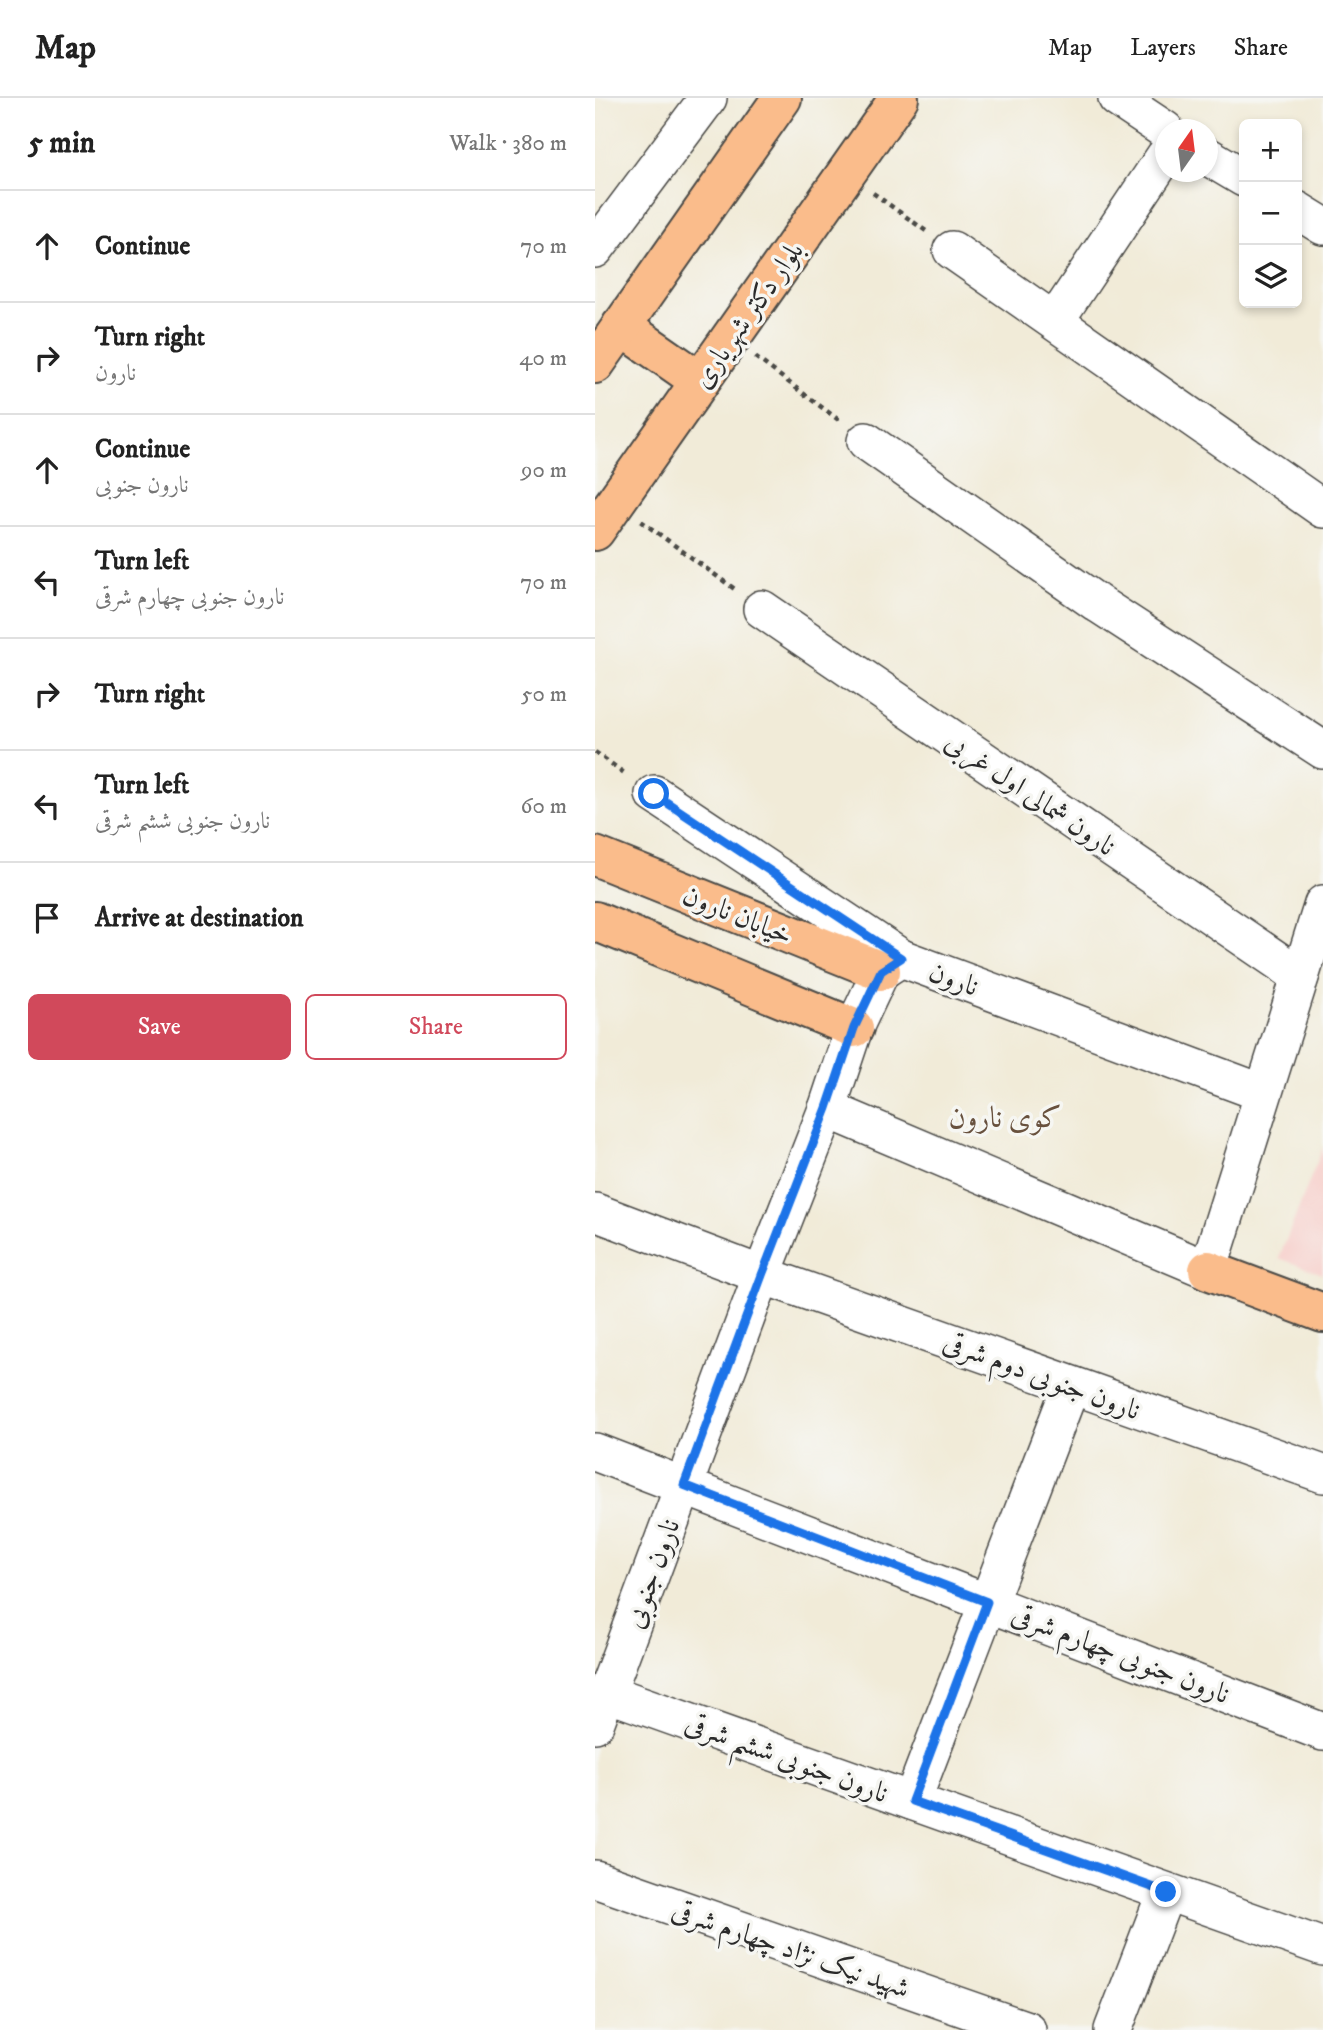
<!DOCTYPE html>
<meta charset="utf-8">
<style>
body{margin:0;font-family:"IM FELL DW Pica",Amiri,serif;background:#f6f6f6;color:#222}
.controls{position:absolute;right:21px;top:21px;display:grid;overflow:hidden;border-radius:10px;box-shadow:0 4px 10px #0003}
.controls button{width:63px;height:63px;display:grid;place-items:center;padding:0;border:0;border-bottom:2px solid #e0e0e0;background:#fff;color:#222;font:35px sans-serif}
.compass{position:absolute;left:560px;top:21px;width:63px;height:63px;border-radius:50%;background:#fff;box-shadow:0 4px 10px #0003;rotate:14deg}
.stop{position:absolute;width:21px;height:21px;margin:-16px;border:5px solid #1a73e8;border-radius:50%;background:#fff}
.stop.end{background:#1a73e8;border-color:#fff;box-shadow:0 2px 7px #0008}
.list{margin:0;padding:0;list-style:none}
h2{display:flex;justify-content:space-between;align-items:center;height:91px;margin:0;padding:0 28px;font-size:30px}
h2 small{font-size:23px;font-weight:400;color:#767676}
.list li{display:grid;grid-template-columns:46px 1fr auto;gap:21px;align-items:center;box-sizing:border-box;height:112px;padding:0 28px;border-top:2px solid #e0e0e0}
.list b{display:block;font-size:26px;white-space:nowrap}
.list p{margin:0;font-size:23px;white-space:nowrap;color:#767676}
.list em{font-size:23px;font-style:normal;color:#767676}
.actions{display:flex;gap:14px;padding:21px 28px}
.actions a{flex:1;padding:16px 0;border:2px solid #d1495b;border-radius:10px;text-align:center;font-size:24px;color:#d1495b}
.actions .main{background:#d1495b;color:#fff}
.icon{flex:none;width:38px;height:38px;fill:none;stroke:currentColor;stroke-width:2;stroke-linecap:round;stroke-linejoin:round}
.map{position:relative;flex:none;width:728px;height:1932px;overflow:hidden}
header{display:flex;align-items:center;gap:42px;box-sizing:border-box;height:98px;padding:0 35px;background:#fff;border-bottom:2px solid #e0e0e0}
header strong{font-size:33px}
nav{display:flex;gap:38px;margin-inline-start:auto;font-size:24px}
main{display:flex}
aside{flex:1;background:#fff}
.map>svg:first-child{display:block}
.built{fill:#f7d0cc}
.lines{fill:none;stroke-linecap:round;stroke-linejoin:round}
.minor-casing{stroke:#494845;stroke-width:40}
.major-casing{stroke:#494845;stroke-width:42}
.path{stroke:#494845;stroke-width:4.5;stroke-dasharray:5 5;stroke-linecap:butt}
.minor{stroke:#fff;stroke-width:37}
.major{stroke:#fabc8b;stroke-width:38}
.route{stroke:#1a73e8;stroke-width:9}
.labels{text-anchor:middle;stroke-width:7;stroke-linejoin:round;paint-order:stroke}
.street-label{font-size:28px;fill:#2b2b2b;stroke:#f6f6f2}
.neighbourhood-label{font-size:30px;fill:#68513e;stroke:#f6f6f2}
</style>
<header>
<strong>Map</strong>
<nav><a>Map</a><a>Layers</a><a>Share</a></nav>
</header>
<main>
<aside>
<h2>5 min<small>Walk · 380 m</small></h2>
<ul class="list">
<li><svg class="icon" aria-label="ahead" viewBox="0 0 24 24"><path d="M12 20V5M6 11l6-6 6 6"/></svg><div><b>Continue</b></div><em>70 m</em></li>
<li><svg class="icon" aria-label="right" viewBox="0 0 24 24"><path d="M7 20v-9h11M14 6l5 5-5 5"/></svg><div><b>Turn right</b><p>نارون</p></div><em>40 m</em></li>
<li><svg class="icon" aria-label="ahead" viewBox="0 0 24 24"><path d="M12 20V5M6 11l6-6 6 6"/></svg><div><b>Continue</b><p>نارون جنوبی</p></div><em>90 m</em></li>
<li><svg class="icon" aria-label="left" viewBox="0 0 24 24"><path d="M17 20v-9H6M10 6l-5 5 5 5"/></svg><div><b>Turn left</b><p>نارون جنوبی چهارم شرقی</p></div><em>70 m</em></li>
<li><svg class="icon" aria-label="right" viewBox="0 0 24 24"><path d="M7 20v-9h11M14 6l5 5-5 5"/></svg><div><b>Turn right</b></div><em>50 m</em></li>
<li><svg class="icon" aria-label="left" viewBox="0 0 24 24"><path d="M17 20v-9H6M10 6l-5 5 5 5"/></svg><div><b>Turn left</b><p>نارون جنوبی ششم شرقی</p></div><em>60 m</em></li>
<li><svg class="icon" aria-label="arrive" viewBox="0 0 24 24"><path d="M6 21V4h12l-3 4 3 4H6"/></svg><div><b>Arrive at destination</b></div></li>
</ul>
<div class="actions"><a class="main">Save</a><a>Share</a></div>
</aside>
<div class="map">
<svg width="728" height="1932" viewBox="0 0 728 1932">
<rect width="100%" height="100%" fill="#f6f6f2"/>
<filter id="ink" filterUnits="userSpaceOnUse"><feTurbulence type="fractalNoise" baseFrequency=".0143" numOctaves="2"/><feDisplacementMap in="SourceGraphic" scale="14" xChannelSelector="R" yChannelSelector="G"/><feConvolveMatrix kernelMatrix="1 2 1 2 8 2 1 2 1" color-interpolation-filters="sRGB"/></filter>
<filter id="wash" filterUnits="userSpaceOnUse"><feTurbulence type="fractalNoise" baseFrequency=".00686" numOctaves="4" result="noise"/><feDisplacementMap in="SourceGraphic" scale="28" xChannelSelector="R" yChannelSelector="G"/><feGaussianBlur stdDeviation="1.57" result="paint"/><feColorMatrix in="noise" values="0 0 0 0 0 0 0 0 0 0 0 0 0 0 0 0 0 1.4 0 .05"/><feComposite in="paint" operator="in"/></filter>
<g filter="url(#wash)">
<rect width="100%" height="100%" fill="#f1ebd8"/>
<polygon class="built" points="728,1049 728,1176 684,1160"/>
</g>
<g filter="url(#ink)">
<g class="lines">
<defs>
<g id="minor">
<polyline points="522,0 570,32"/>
<polyline points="612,58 649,80"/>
<polyline points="702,112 728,128"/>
<polyline points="0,151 113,0"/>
<polyline points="357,152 728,411"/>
<polyline points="460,223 570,58"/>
<polyline points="271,343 505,507 728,652"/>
<polyline points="167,511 705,878"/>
<polyline points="59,696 306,860"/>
<polyline points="668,995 306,860 286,873 259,930 232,1011 613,1172 728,806"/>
<polyline points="0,1114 167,1177 728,1376"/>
<polyline points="0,1354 728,1634"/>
<polyline points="12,1595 728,1849"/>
<polyline points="0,1626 167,1177 232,1011"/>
<polyline points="317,1703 476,1288"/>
<polyline points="0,1781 432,1932"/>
<polyline points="518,1932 571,1794"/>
</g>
<g id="major">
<polyline points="26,228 105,283"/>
<polyline points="0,266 187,0"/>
<polyline points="0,433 304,0"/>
<polyline points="0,758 286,873"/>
<polyline points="0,823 259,930"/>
<polyline points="613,1172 728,1215"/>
</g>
</defs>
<use href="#minor" class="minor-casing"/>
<use href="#major" class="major-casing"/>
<g class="path">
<polyline points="278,95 331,133"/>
<polyline points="160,259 245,323"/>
<polyline points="46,423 141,492"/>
<polyline points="0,654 32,677"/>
</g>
<use href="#minor" class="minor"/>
<use href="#major" class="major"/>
</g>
</g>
<g class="lines" filter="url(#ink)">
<polyline class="route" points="59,696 306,860 286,873 259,930 232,1010 167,1177 89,1387 392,1504 317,1703 571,1794"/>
</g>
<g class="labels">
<g class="street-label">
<text transform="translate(152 216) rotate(-55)" y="10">بلوار دکتر شهریاری</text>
<text transform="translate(436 695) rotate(34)" y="10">نارون شمالی اول غربی</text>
<text transform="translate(143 816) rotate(22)" y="10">خیابان نارون</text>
<text transform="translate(359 880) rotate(20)" y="10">نارون</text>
<text transform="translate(447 1277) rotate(20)" y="10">نارون جنوبی دوم شرقی</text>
<text transform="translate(56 1475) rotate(-70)" y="10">نارون جنوبی</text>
<text transform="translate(526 1555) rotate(21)" y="10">نارون جنوبی چهارم شرقی</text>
<text transform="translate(192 1659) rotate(20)" y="10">نارون جنوبی ششم شرقی</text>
<text transform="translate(196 1850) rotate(19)" y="10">شهید نیک نژاد چهارم شرقی</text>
</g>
<g class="neighbourhood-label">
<text x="410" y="1029">کوی نارون</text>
</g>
</g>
</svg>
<div class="controls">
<button>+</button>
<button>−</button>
<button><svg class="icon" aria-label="layers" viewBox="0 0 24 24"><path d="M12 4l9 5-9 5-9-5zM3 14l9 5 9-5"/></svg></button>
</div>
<svg class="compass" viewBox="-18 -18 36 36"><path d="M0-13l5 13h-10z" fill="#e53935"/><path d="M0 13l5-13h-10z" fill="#767676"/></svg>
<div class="stop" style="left:59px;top:696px"></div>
<div class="stop end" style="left:571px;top:1794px"></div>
</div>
</main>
